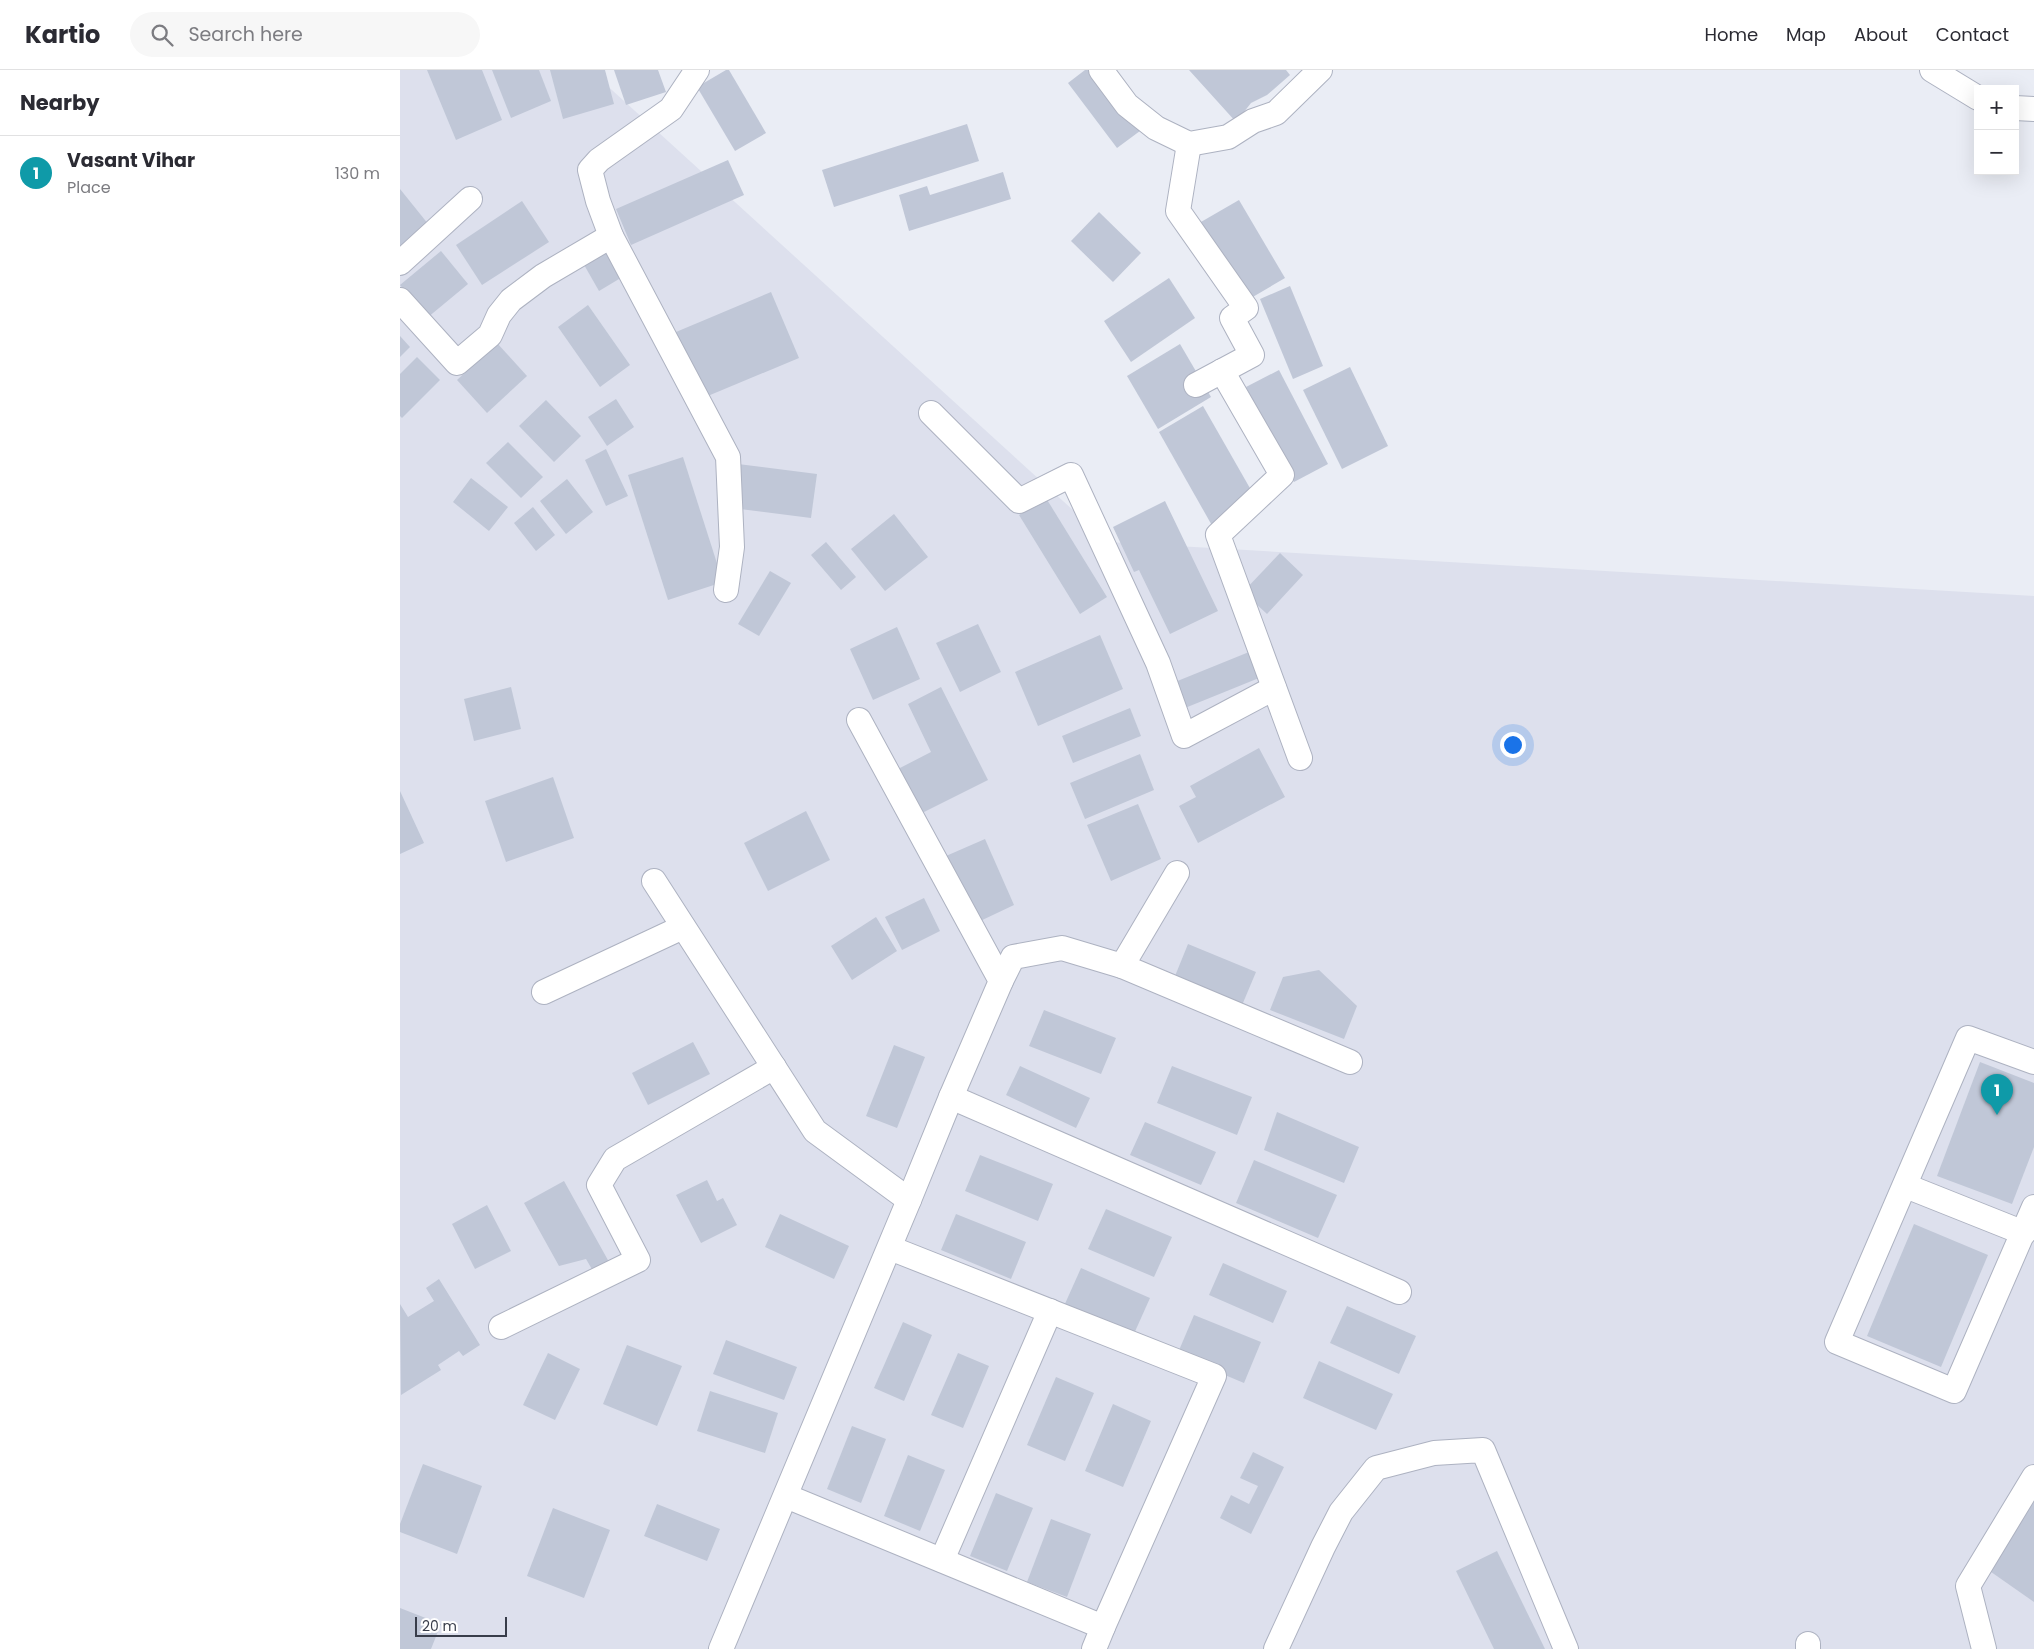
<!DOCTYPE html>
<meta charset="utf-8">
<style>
body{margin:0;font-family:Poppins,sans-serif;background:#f7f7f7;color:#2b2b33}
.controls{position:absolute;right:15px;top:15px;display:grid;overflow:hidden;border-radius:0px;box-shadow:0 5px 20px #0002}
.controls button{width:45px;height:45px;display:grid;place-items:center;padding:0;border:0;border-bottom:1px solid #e1e1e2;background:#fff;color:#2b2b33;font:25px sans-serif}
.scale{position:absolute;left:15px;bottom:12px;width:92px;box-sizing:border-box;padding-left:5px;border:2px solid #383d4a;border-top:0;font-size:14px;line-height:18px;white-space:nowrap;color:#383d4a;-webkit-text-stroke:4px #fff;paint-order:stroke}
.you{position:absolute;left:1112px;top:674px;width:18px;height:18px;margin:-12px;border:4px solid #fff;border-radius:50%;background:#1a73e8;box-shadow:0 0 0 8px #1a73e833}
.badge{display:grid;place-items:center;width:32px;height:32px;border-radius:50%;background:#246f8d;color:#fff;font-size:16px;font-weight:700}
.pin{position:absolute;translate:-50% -41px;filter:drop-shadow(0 1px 2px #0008)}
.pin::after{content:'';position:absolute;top:26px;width:18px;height:15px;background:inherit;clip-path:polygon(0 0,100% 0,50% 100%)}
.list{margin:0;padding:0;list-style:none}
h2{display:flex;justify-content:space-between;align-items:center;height:65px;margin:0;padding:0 20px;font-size:21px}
h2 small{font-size:16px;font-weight:400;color:#7c7c81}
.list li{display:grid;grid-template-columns:32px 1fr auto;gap:15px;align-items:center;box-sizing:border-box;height:75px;padding:0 20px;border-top:1px solid #e1e1e2}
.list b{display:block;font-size:19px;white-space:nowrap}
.list p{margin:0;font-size:16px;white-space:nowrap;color:#7c7c81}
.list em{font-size:16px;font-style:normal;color:#7c7c81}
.icon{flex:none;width:28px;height:28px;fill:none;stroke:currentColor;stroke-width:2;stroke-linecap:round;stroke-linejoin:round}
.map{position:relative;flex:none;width:1634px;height:1579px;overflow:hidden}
header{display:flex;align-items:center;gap:30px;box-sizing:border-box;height:70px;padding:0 25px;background:#fff;border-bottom:1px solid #e1e1e2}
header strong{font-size:24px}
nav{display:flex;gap:28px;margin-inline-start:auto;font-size:18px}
.search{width:350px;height:45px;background:#f7f7f7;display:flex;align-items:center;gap:12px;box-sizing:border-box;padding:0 18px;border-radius:28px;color:#7c7c81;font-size:19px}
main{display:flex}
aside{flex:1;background:#fff}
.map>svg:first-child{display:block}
.residential{fill:#dde0ed}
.building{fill:#c0c7d7}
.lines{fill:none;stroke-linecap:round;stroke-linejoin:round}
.street-casing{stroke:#adb2c1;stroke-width:26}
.street{stroke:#fff;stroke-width:24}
</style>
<header>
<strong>Kartio</strong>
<div class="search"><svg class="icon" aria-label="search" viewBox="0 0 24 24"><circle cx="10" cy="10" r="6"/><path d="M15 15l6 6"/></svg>Search here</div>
<nav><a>Home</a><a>Map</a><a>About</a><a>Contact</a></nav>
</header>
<main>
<aside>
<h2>Nearby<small></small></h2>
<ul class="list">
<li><span class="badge" style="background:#0f9aa8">1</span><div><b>Vasant Vihar</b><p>Place</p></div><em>130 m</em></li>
</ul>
</aside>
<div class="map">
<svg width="1634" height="1579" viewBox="0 0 1634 1579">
<rect width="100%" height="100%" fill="#eaedf5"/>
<polygon class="residential" points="0,0 190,0 708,472 1634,526 1634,1579 0,1579"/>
<g class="building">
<polygon points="27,0 82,0 102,50 56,70"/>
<polygon points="92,0 139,0 151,31 111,48"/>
<polygon points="150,0 205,0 214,34 163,49"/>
<polygon points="214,0 258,0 266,22 226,35"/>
<polygon points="326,0 329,0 366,63 335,81 297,17"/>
<polygon points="685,0 701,0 744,58 717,78 668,13"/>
<polygon points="789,0 886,0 890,5 867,25 851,33 836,52"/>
<polygon points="567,54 579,91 434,137 422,100"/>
<polygon points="328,90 344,125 231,175 216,139"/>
<polygon points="603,102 611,129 509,161 499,125 527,116 530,125"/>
<polygon points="0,119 33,160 0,187"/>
<polygon points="839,130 885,208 839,235 794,156"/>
<polygon points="122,131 149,172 82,215 56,175"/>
<polygon points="699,142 741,183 713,212 671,171"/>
<polygon points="209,178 224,206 199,221 183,193"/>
<polygon points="41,181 68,214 27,248 0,215"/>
<polygon points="769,208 795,248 731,292 704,251"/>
<polygon points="890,216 923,296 893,309 860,229"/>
<polygon points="371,222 399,288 303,328 276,262"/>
<polygon points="188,235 230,295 200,317 158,257"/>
<polygon points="0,266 10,277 0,287"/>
<polygon points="97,273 127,306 87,343 57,310"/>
<polygon points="780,274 811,327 758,359 727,306"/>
<polygon points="17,287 40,310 2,348 0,346 0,304"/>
<polygon points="950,297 988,376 942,399 903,320"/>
<polygon points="879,300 928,394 894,412 846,317"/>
<polygon points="216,329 234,357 207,376 188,347"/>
<polygon points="146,330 181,366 154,392 119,356"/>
<polygon points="803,336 855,427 814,459 759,362"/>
<polygon points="108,372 143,407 121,428 86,393"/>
<polygon points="206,379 228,426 206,436 185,390"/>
<polygon points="283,387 323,512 268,530 228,405"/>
<polygon points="338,394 417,404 411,448 332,438"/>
<polygon points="71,408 108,437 89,461 53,432"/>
<polygon points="167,409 193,442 166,464 140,431"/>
<polygon points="646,428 707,527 680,544 619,445"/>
<polygon points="765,431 818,541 770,564 739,500 734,502 713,457"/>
<polygon points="133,437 155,465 136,481 114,453"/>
<polygon points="494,444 528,487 485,521 451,479"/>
<polygon points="426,472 456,507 441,520 411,485"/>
<polygon points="880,483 903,505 867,544 843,522"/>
<polygon points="370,501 391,513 359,566 338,554"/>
<polygon points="578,554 601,602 560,622 536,573"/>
<polygon points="497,557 520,609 473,630 450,579"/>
<polygon points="700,565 723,619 638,656 615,602"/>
<polygon points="849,582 859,608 780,640 770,614"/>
<polygon points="111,617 121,659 74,671 64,629"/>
<polygon points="541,617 588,710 520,744 498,699 531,682 508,634"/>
<polygon points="730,638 741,666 673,693 662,666"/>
<polygon points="859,678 885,727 798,773 779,736 796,727 790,716"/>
<polygon points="740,684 754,720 685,749 670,713"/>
<polygon points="153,707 174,768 106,792 85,731"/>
<polygon points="0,721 24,773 0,784"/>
<polygon points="738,734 761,789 711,811 687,755"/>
<polygon points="406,741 430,790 368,821 344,773"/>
<polygon points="585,769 614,835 576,853 546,786"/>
<polygon points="524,828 540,861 502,880 485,847"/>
<polygon points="476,847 497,881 452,910 431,876"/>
<polygon points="788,874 856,902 840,940 773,911"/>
<polygon points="919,900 957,936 944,969 870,940 883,907"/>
<polygon points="644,940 716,968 701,1004 629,976"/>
<polygon points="293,972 310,1004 248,1035 232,1003"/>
<polygon points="494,975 525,987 497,1058 466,1046"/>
<polygon points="1580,992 1634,1013 1634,1077 1612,1134 1537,1106"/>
<polygon points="620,996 690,1028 676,1058 606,1025"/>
<polygon points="772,996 852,1027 837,1065 757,1033"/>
<polygon points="877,1042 959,1077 944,1113 864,1080"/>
<polygon points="745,1052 816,1082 801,1115 730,1085"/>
<polygon points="580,1085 653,1114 638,1151 565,1121"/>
<polygon points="854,1090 937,1125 918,1168 836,1133"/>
<polygon points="307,1110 317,1131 323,1128 337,1155 301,1173 276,1125"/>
<polygon points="164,1111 209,1192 193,1201 186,1189 159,1196 124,1133"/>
<polygon points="87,1135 111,1181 75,1199 52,1154"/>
<polygon points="706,1139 772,1167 754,1207 688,1179"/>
<polygon points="380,1144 449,1176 434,1209 365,1177"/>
<polygon points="556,1144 626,1172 611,1209 541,1180"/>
<polygon points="1514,1154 1588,1185 1541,1297 1467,1266"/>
<polygon points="823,1193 887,1221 873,1253 809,1225"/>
<polygon points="681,1198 750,1228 733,1266 664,1236"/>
<polygon points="39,1209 80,1275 63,1286 59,1281 38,1295 41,1300 1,1325 0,1234 8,1247 34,1231 26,1218"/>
<polygon points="947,1236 1016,1266 999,1304 930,1273"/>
<polygon points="794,1245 861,1272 844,1313 777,1285"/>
<polygon points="503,1252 532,1265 504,1331 474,1318"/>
<polygon points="326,1270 397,1297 384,1330 313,1304"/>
<polygon points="227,1275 282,1296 257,1356 203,1334"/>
<polygon points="148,1283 180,1299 155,1350 123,1335"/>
<polygon points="558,1283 589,1296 563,1358 531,1345"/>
<polygon points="919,1291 993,1324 976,1360 903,1328"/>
<polygon points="656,1307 694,1323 665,1391 627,1375"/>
<polygon points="310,1321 378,1343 365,1383 297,1361"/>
<polygon points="713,1334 751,1351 723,1417 685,1401"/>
<polygon points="452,1356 486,1369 461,1433 427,1419"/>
<polygon points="853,1382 884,1397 851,1464 820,1448 831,1425 849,1434 858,1416 840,1408"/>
<polygon points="508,1385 545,1400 520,1461 484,1446"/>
<polygon points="23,1394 82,1416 57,1484 0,1462 0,1454"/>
<polygon points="596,1423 633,1438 607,1501 570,1486"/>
<polygon points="1634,1426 1634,1532 1584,1497"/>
<polygon points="257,1434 320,1459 307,1491 244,1466"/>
<polygon points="153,1438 210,1460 184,1528 127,1506"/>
<polygon points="651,1449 691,1464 667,1527 627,1512"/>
<polygon points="1097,1481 1145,1579 1094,1579 1056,1501"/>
<polygon points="0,1538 41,1554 31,1579 0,1579"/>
</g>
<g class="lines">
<defs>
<g id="street">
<polyline points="701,0 727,35 756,58 789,74 828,67 853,51 876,43 920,0"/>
<polyline points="1532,0 1578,28"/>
<polyline points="1615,38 1634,39"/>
<polyline points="789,74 778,141 846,238 832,248 852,285 796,315"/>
<polyline points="211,166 198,131 190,100 199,90 271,39 297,0"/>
<polyline points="0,193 70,129"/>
<polyline points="0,230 57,293 90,265 99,245 111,230 143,206 211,166 328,387 332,477 326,520"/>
<polyline points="822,301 882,405 818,465 900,688"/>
<polyline points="531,343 619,431 671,405 758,593 784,666 874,618"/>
<polyline points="254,811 415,1061 509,1130"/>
<polyline points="722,896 950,992"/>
<polyline points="601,911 613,887 662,878 722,896 777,803"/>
<polyline points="144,922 283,857"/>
<polyline points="1634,992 1568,968 1437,1272 1554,1321 1634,1137"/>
<polyline points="551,1027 999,1222"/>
<polyline points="1506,1116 1624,1163"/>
<polyline points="101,1257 238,1190 199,1115 215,1089 374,997"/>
<polyline points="386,1426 703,1557 814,1306 490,1178"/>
<polyline points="542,1490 650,1241"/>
<polyline points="1408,1574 1408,1579"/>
<polyline points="321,1579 509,1130 551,1027 601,911 459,650"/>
<polyline points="694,1579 703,1557"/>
<polyline points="876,1579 923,1477 941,1442 976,1398 1034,1383 1083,1380 1166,1579"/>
<polyline points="1584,1579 1568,1516 1634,1407"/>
</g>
</defs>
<use href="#street" class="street-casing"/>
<use href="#street" class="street"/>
</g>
</svg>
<div class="controls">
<button>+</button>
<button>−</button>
</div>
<div class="scale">20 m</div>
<div class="you"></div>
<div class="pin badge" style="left:1597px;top:1045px;background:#0f9aa8">1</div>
</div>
</main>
